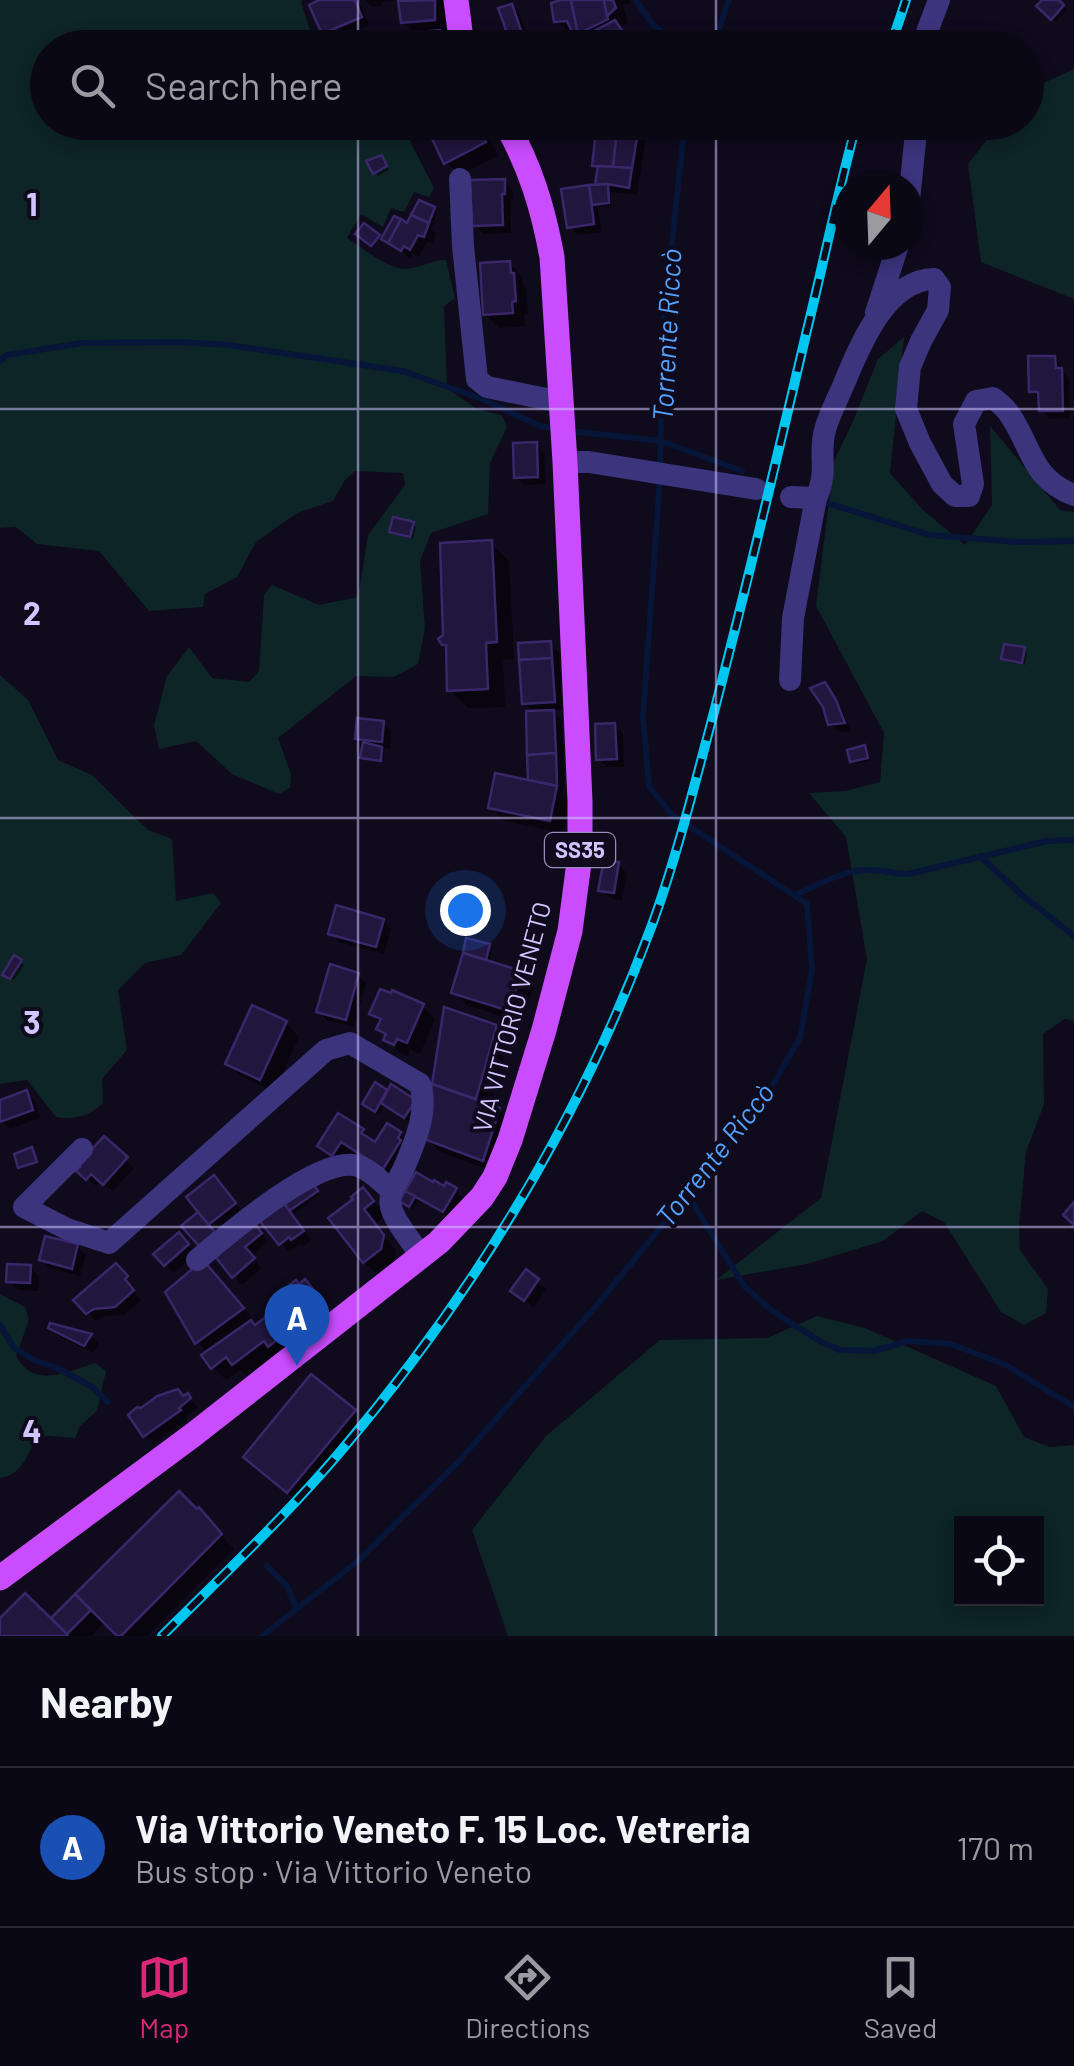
<!DOCTYPE html>
<meta charset="utf-8">
<style>
body{margin:0;font-family:Barlow,sans-serif;background:#191622;color:#f1f3f6}
.controls{position:absolute;right:30px;bottom:30px;display:grid;overflow:hidden;border-radius:0px;box-shadow:0 5px 15px #0003}
.controls button{width:90px;height:90px;display:grid;place-items:center;padding:0;border:0;border-bottom:2px solid #2b2934;background:#0b0815;color:#f1f3f6;font:50px sans-serif}
.compass{position:absolute;left:834px;top:170px;width:90px;height:90px;border-radius:50%;background:#0b0815;box-shadow:0 5px 15px #0003;rotate:19deg}
.you{position:absolute;left:465px;top:910px;width:35px;height:35px;margin:-25px;border:8px solid #fff;border-radius:50%;background:#1a73e8;box-shadow:0 0 0 15px #1a73e833}
.badge{display:grid;place-items:center;width:65px;height:65px;border-radius:50%;background:#db2777;color:#fff;font-size:32px;font-weight:700}
.pin{position:absolute;translate:-50% -82px;filter:drop-shadow(0 2px 5px #0008)}
.pin::after{content:'';position:absolute;top:52px;width:35px;height:30px;background:inherit;clip-path:polygon(0 0,100% 0,50% 100%)}
.list{margin:0;padding:0;list-style:none}
h2{display:flex;justify-content:space-between;align-items:center;height:130px;margin:0;padding:0 40px;font-size:42px}
h2 small{font-size:32px;font-weight:400;color:#9a9aa0}
.list li{display:grid;grid-template-columns:65px 1fr auto;gap:30px;align-items:center;box-sizing:border-box;height:160px;padding:0 40px;border-top:2px solid #2b2934}
.list b{display:block;font-size:38px;white-space:nowrap}
.list p{margin:0;font-size:32px;white-space:nowrap;color:#9a9aa0}
.list em{font-size:32px;font-style:normal;color:#9a9aa0}
.icon{flex:none;width:55px;height:55px;fill:none;stroke:currentColor;stroke-width:2;stroke-linecap:round;stroke-linejoin:round}
.map{position:relative;flex:none;width:1074px;height:1636px;overflow:hidden}
.search{position:absolute;background:#0b0815;box-shadow:0 5px 15px #0003;left:30px;right:30px;top:30px;height:110px;display:flex;align-items:center;gap:25px;box-sizing:border-box;padding:0 35px;border-radius:55px;color:#9a9aa0;font-size:38px}
.sheet{height:290px;background:#0b0815}
nav{display:flex;justify-content:space-around;align-items:center;box-sizing:border-box;height:140px;border-top:2px solid #2b2934;background:#0b0815;font-size:28px;color:#9a9aa0}
nav a{display:grid;justify-items:center;gap:5px}
nav .on{color:#db2777}
.map>svg:first-child{display:block}
.green{fill:#0d2526;fill-rule:evenodd}
.shadow{fill:#0007}
.lines{fill:none;stroke-linecap:round;stroke-linejoin:round}
.stream{stroke:#071538;stroke-width:6}
.building{fill:#21163d;stroke:#39276a;stroke-width:2.5}
.street{stroke:#3c347d;stroke-width:22}
.primary{stroke:#ca4cff;stroke-width:25}
.rail-casing{stroke:#00c6f0;stroke-width:10}
.rail{stroke:#0f0a1c;stroke-width:6;stroke-dasharray:19;stroke-linecap:butt}
.grid{fill:none;stroke:#d0c5ff;stroke-width:2.5;stroke-opacity:0.55}
.labels{text-anchor:middle;stroke-width:8;stroke-linejoin:round;paint-order:stroke}
.shield{fill:#0f0a1c;stroke:#968dbb;stroke-width:2.5}
.shield-label{font-size:22px;font-weight:bold;fill:#d0c5ff}
.street-label{font-size:25px;fill:#d0c5ff;stroke:#0f0a1c}
.water-label{font-size:28px;font-style:italic;fill:#53a2ff;stroke:#0f0a1c}
.grid-label{font-size:32px;text-anchor:middle;font-weight:bold;fill:#d0c5ff;stroke:#0f0a1c;stroke-width:8;stroke-linejoin:round;paint-order:stroke}
</style>
<div class="map">
<svg width="1074" height="1636" viewBox="0 0 1074 1636">
<rect width="100%" height="100%" fill="#0f0a1c"/>
<g class="green">
<path d="M0 0H303L301 2 310 30 319 47 48 48V122L401 123 434 188 429 197 414 192 404 212 391 208 383 227 361 214 347 238C361 247 390 270 406 269 420 268 431 260 446 260L455 298 444 306 447 388 477 409 502 415 507 427 490 463 488 514 431 533 420 561 425 628 418 664 394 677 356 676 278 738 291 774 290 788 279 794 232 774 196 741 159 749 154 725 167 676 189 647 212 678 249 682 259 671 264 595 272 585 319 605 358 597 368 535 405 485 403 473 355 471 345 480 333 501 297 513 256 542 237 577 205 594 203 607 149 611 99 551 37 544 16 527 0 528Z"/>
<polygon points="1074,69 1074,299 981,262 968,164 1000,123 1026,122 1027,96 1037,86"/>
<polygon points="904,337 890,473 924,511 965,545 992,505 990,426 1060,510 1074,512 1074,1021 1065,1019 1043,1034 1044,1104 1026,1152 1019,1226 1020,1250 1048,1289 1046,1313 1024,1325 1001,1312 944,1222 922,1211 883,1241 807,1264 716,1280 821,1198 867,959 846,837 809,793 846,791 880,782 884,733 816,606 834,461 854,419 878,359"/>
<path d="M0 675 28 700 58 760 92 775 148 830 172 839 176 901 213 893 221 903 181 955 145 963 118 990 127 1050 102 1079 103 1103C90 1116 74 1120 56 1117L27 1080 0 1084Z"/>
<path d="M0 1294 25 1307 29 1320 16 1356C34 1389 66 1372 95 1363L106 1371 97 1411 80 1426 75 1438 37 1435C28 1453 23 1475 0 1478Z"/>
<path d="M817 1316 865 1328 996 1386 1024 1437 1050 1447 1074 1445V1636H508L472 1530 546 1436 660 1340 767 1338ZM962 1524H1036V1598H962Z"/>
</g>
<g class="shadow">
<polygon points="325,0 358,0 369,25 332,42 324,33"/>
<polygon points="365,0 446,0 447,33 440,34 447,41 448,48 380,48 416,35 403,22 401,0 381,2 381,6 372,7"/>
<polygon points="564,0 630,0 630,3 623,5 628,22 620,28 636,48 540,48 538,43 575,43 582,40 575,34 570,34 557,21"/>
<polygon points="1045,0 1055,0 1066,10 1056,22 1039,6"/>
<polygon points="511,7 520,15 531,48 488,48 509,31"/>
<polygon points="427,122 481,122 498,156 459,175 446,162"/>
<polygon points="523,122 627,122 637,128 646,137 637,195 610,192 611,206 598,207 601,232 578,235 569,226 564,191 600,187 600,170 594,165 599,125 571,137 559,125 551,128 546,124 538,126 540,133 534,135"/>
<polygon points="382,158 389,170 378,176 375,173"/>
<polygon points="504,181 512,190 513,201 510,201 511,233 483,234 475,225"/>
<polygon points="434,209 437,212 431,229 436,234 432,244 427,242 419,256 413,253 410,258 400,251 393,245 408,226"/>
<polygon points="509,263 522,277 523,285 526,289 528,314 524,314 525,326 499,328 485,314"/>
<polygon points="1054,358 1063,367 1063,372 1069,379 1070,418 1050,419 1041,410 1041,401 1031,391"/>
<polygon points="536,445 544,453 545,484 525,485 516,477"/>
<polygon points="412,524 416,527 413,539 396,535 392,532"/>
<polygon points="491,543 509,561 514,659 503,660 505,707 468,708 450,690 448,648 441,640"/>
<polygon points="550,644 559,652 562,710 551,710 562,721 565,797 570,802 563,833 504,821 491,807 536,784 535,713 524,703"/>
<polygon points="1023,649 1027,653 1025,665 1008,662 1004,659"/>
<polygon points="825,685 833,694 843,711 851,731 839,732 830,724 825,706"/>
<polygon points="383,723 391,731 390,749 380,748 384,753 383,763 367,760 363,757 365,746 357,738"/>
<polygon points="614,725 623,734 624,767 607,767 599,759"/>
<polygon points="864,748 868,752 870,761 856,764 852,760"/>
<polygon points="618,864 627,873 622,901 610,898 601,890"/>
<polygon points="383,921 391,929 384,954 340,942 331,933"/>
<polygon points="489,947 492,950 488,964 520,973 534,987 522,1023 467,1005 454,992 466,953"/>
<polygon points="21,962 24,965 14,980 9,978"/>
<polygon points="357,975 366,983 354,1027 327,1020 319,1012"/>
<polygon points="422,1006 435,1019 420,1054 410,1050 408,1056 399,1052 386,1039 387,1037 379,1029 382,1023 372,1014"/>
<polygon points="446,1011 495,1027 509,1041 490,1107 499,1110 512,1124 496,1172 440,1152 427,1139"/>
<polygon points="286,1023 299,1037 274,1092 241,1076 228,1063"/>
<polygon points="386,1092 414,1102 414,1125 385,1104 379,1114 368,1107"/>
<polygon points="27,1093 35,1101 40,1118 9,1129 1,1121 0,1103"/>
<polygon points="362,1131 376,1145 400,1134 413,1147 397,1180 355,1153 346,1167 333,1159 320,1146"/>
<polygon points="104,1140 134,1168 113,1191 101,1181 96,1186 80,1171"/>
<polygon points="434,1186 455,1190 464,1199 452,1219 419,1200 413,1209 402,1201"/>
<polygon points="222,1187 243,1213 201,1244"/>
<polygon points="315,1188 319,1195 292,1215 311,1240 302,1247 299,1244 289,1252 262,1220 290,1213 292,1211 286,1203"/>
<polygon points="363,1190 386,1215 375,1224 396,1251 394,1262 378,1275 364,1262"/>
<polygon points="261,1233 268,1242 252,1256 261,1268 242,1285 217,1255"/>
<polygon points="178,1235 196,1254 174,1273 157,1255"/>
<polygon points="77,1247 86,1255 80,1276 50,1268 41,1260"/>
<polygon points="115,1266 134,1286 131,1289 141,1300 124,1315 104,1316 96,1321 77,1300"/>
<polygon points="30,1267 39,1276 38,1291 18,1290 9,1281"/>
<polygon points="526,1273 546,1290 534,1307 522,1299"/>
<polygon points="216,1276 258,1326 284,1307 314,1291 328,1311 320,1317 315,1312 296,1326 307,1341 278,1353 247,1376 240,1370 226,1380 213,1367 208,1353 197,1342"/>
<polygon points="52,1326 91,1336 99,1344 93,1353 59,1336 51,1328"/>
<polygon points="188,1397 198,1407 185,1417 187,1420 154,1443 145,1435"/>
<polygon points="354,1412 367,1425 302,1505 260,1470"/>
<polygon points="179,1495 212,1524 234,1549 147,1636 121,1636 106,1621 91,1636 0,1636 0,1621 51,1622"/>
</g>
<g class="lines">
<g class="stream">
<polyline points="636,0 652,24 682,48"/>
<polyline points="712,48 729,0"/>
<polyline points="0,361 7,355 82,343 180,342 229,345 403,371 482,399 540,426 558,429"/>
<polyline points="570,431 661,441 742,471"/>
<polyline points="824,502 930,535 1019,542 1074,541"/>
<polyline points="980,856 1022,895 1074,936"/>
<path d="M795 895C818 885 841 871 866 870 880 869 894 874 908 874L1047 841 1074 840"/>
<polyline points="687,1194 744,1286 771,1310 821,1342 840,1350 874,1351 908,1341 951,1344 1006,1365 1074,1407"/>
<polyline points="0,1325 14,1348 34,1360 57,1368 91,1386 108,1402"/>
<polyline points="267,1566 287,1586 297,1609"/>
<polyline points="262,1636 358,1561 457,1463 597,1305 691,1190 755,1115 800,1038 812,969 807,904 671,814 649,786 643,716 660,478 662,334 685,122"/>
</g>
</g>
<g class="building">
<polygon points="319,0 355,0 362,17 322,34 309,5"/>
<polygon points="435,0 435,20 401,23 398,1"/>
<polygon points="561,0 571,0 578,34 574,36 567,21 554,22 551,3"/>
<polygon points="571,0 604,0 608,19 578,34"/>
<polygon points="604,0 613,0 616,8 607,16"/>
<polygon points="1042,0 1059,0 1064,5 1051,20 1036,6"/>
<polygon points="512,4 527,48 485,48 482,42 506,30 498,8"/>
<polygon points="615,20 634,48 577,48 575,41"/>
<polygon points="440,30 441,48 377,48 376,36"/>
<polygon points="548,41 575,41 577,48 550,48"/>
<polygon points="424,122 476,122 486,142 444,164"/>
<polygon points="597,122 618,122 613,167 592,166"/>
<polygon points="618,122 632,122 639,126 632,168 613,167"/>
<polygon points="382,155 387,166 373,174 366,161"/>
<polygon points="598,166 632,168 629,188 608,184 595,185"/>
<polygon points="505,179 505,194 502,194 503,225 472,226 470,180"/>
<polygon points="608,184 609,203 592,205 589,185"/>
<polygon points="589,185 594,224 567,228 561,189"/>
<polygon points="419,200 435,207 429,223 411,215"/>
<polygon points="411,215 429,223 424,237 418,235 410,250 404,246 401,251 388,243 401,219 407,223"/>
<polygon points="394,216 401,219 388,243 381,239"/>
<polygon points="364,223 380,235 371,246 355,234"/>
<polygon points="510,261 511,273 514,273 516,301 512,302 513,313 483,315 480,263"/>
<polygon points="1028,356 1055,356 1056,368 1062,368 1063,411 1039,411 1038,392 1029,392"/>
<polygon points="537,442 538,477 514,478 513,443"/>
<polygon points="393,517 414,522 410,537 389,532"/>
<polygon points="492,540 497,642 486,643 488,689 447,691 446,645 442,645 438,639 443,635 440,543"/>
<polygon points="551,641 552,658 519,660 518,643"/>
<polygon points="1004,644 1025,647 1022,663 1001,659"/>
<polygon points="552,658 555,702 522,704 519,660"/>
<polygon points="825,682 836,700 845,723 828,725 823,707 810,688"/>
<polygon points="554,710 556,753 527,755 526,711"/>
<polygon points="357,718 384,721 382,742 355,739"/>
<polygon points="615,723 617,759 596,760 595,724"/>
<polygon points="363,742 382,747 381,761 360,758"/>
<polygon points="865,745 868,758 850,762 847,750"/>
<polygon points="556,753 557,786 528,780 527,755"/>
<polygon points="495,773 557,786 550,821 488,808"/>
<polygon points="604,859 619,862 614,893 598,891"/>
<polygon points="336,905 384,919 376,947 328,934"/>
<polygon points="466,938 490,944 486,960 463,953"/>
<polygon points="463,953 522,971 509,1011 451,993"/>
<polygon points="14,955 22,960 10,979 2,975"/>
<polygon points="330,964 359,973 346,1020 316,1012"/>
<polygon points="380,989 391,993 392,990 424,1004 407,1043 397,1039 394,1045 383,1040 386,1034 376,1029 381,1019 369,1014"/>
<polygon points="252,1005 287,1021 260,1080 225,1064"/>
<polygon points="444,1007 497,1025 476,1099 432,1084"/>
<polygon points="375,1082 387,1090 375,1112 362,1104"/>
<polygon points="391,1084 416,1100 404,1118 381,1103"/>
<polygon points="432,1084 500,1108 483,1161 424,1139"/>
<polygon points="27,1090 33,1110 0,1122 0,1100"/>
<polygon points="338,1113 364,1129 361,1133 375,1142 387,1123 401,1132 398,1138 401,1140 383,1169 341,1142 332,1156 317,1146"/>
<polygon points="104,1136 128,1157 103,1185 91,1174 86,1180 76,1171 80,1167 77,1166"/>
<polygon points="32,1147 37,1162 18,1168 14,1154"/>
<polygon points="416,1172 433,1182 434,1180 444,1186 446,1182 457,1188 443,1212 405,1191"/>
<polygon points="214,1175 236,1203 208,1225 186,1197"/>
<polygon points="312,1182 318,1191 289,1211 283,1202"/>
<polygon points="363,1187 374,1201 364,1209 384,1235 381,1249 363,1263 328,1218 353,1199 351,1197"/>
<polygon points="405,1191 415,1196 409,1207 399,1201"/>
<polygon points="283,1202 304,1231 291,1240 289,1237 279,1245 258,1219"/>
<polygon points="1074,1202 1074,1225 1063,1215"/>
<polygon points="198,1212 215,1232 199,1246 181,1226"/>
<polygon points="253,1222 262,1233 245,1247 255,1258 232,1278 214,1255"/>
<polygon points="179,1232 189,1244 164,1266 153,1254"/>
<polygon points="45,1236 78,1244 72,1269 39,1260"/>
<polygon points="203,1260 244,1308 195,1344 165,1292"/>
<polygon points="116,1263 128,1276 125,1279 134,1290 115,1307 94,1309 86,1314 73,1300"/>
<polygon points="7,1264 31,1265 30,1283 6,1282"/>
<polygon points="526,1269 539,1279 524,1301 510,1291"/>
<polygon points="305,1279 322,1301 310,1310 305,1304 289,1317 273,1298 296,1280 299,1284"/>
<polygon points="281,1306 295,1326 268,1347 264,1341 232,1365 226,1357 211,1369 201,1355 251,1320 255,1325"/>
<polygon points="50,1323 92,1334 84,1346 48,1328"/>
<polygon points="311,1374 356,1410 287,1493 243,1457"/>
<polygon points="178,1389 183,1396 188,1393 191,1398 179,1408 181,1410 143,1437 128,1415 137,1407 141,1408 157,1396"/>
<polygon points="179,1491 197,1509 199,1507 222,1534 121,1636 117,1636 75,1594"/>
<polygon points="25,1593 67,1634 68,1636 0,1636 0,1618"/>
<polygon points="75,1594 91,1610 67,1634 51,1618"/>
</g>
<g class="lines">
<g class="street">
<polyline points="921,48 939,0"/>
<polyline points="460,179 463,246 477,379 487,387 561,402"/>
<polyline points="909,201 917,122"/>
<polyline points="876,313 898,245"/>
<polyline points="565,462 589,462 756,489"/>
<path d="M791 497 816 498C829 471 818 454 825 430 829 415 837 400 843 386 859 348 885 280 934 279L940 287 938 310 921 341 910 367 906 409 920 443 942 484 955 496H969L973 484 964 424 976 401 993 398C999 403 1006 408 1010 415 1032 447 1031 479 1074 495"/>
<polyline points="790,680 793,618 816,498"/>
<path d="M82 1149 24 1207 67 1229 109 1243 326 1050 350 1043 420 1084C429 1112 414 1144 403 1170 397 1182 388 1193 391 1207 394 1221 413 1243 421 1256"/>
<path d="M197 1260C227 1235 314 1159 354 1165 368 1167 382 1182 392 1191"/>
</g>
<g class="primary">
<polyline points="456,0 461,39 465,48"/>
<path d="M0 1578 193 1435 439 1242 482 1197 495 1177 510 1140 544 1030 570 931 580 855V801L565 462 552 257C543 208 530 165 505 122"/>
</g>
<defs>
<g id="rail">
<polyline points="890,48 906,0"/>
<path d="M162 1636C222 1576 285 1517 340 1452 473 1295 581 1118 652 925 677 856 695 783 714 712 747 585 777 458 807 330 824 261 838 191 857 122"/>
</g>
</defs>
<use href="#rail" class="rail-casing"/>
<use href="#rail" class="rail"/>
</g>
<path class="grid" d="M358 0V48M716 0V48M358 122V1636M716 122V1636M0 409H1074M0 818H1074M0 1227H1074"/>
<g class="labels">
<rect class="shield" x="545" y="833" width="70" height="34" rx="8"/>
<g class="shield-label">
<text x="580" y="858">SS35</text>
</g>
<g class="street-label">
<text transform="translate(512 1017) rotate(-75)" y="9">VIA VITTORIO VENETO</text>
</g>
<g class="water-label">
<text transform="translate(667 335) rotate(-87)" y="10">Torrente Riccò</text>
<text transform="translate(715 1155) rotate(-52)" y="10">Torrente Riccò</text>
</g>
</g>
<g class="grid-label">
<text x="32" y="216">1</text>
<text x="32" y="625">2</text>
<text x="32" y="1034">3</text>
<text x="32" y="1443">4</text>
</g>
</svg>
<div class="controls">
<button><svg class="icon" aria-label="locate" viewBox="0 0 24 24"><circle cx="12" cy="12" r="6"/><path d="M12 2v4M12 18v4M2 12h4M18 12h4"/></svg></button>
</div>
<svg class="compass" viewBox="-18 -18 36 36"><path d="M0-13l5 13h-10z" fill="#e53935"/><path d="M0 13l5-13h-10z" fill="#9a9aa0"/></svg>
<div class="you"></div>
<div class="pin badge" style="left:297px;top:1366px;background:#1a4fb4">A</div>
<div class="search"><svg class="icon" aria-label="search" viewBox="0 0 24 24"><circle cx="10" cy="10" r="6"/><path d="M15 15l6 6"/></svg>Search here</div>
</div>
<section class="sheet">
<h2>Nearby<small></small></h2>
<ul class="list">
<li><span class="badge" style="background:#1a4fb4">A</span><div><b>Via Vittorio Veneto F. 15 Loc. Vetreria</b><p>Bus stop · Via Vittorio Veneto</p></div><em>170 m</em></li>
</ul>
</section>
<nav>
<a class="on"><svg class="icon" aria-label="map" viewBox="0 0 24 24"><path d="M3 6l6-2 6 2 6-2v14l-6 2-6-2-6 2zM9 4v14M15 6v14"/></svg>Map</a>
<a><svg class="icon" aria-label="directions" viewBox="0 0 24 24"><path d="M12 3l9 9-9 9-9-9zM9 14v-3h6M13 9l2 2-2 2"/></svg>Directions</a>
<a><svg class="icon" aria-label="saved" viewBox="0 0 24 24"><path d="M7 4h10v16l-5-4-5 4z"/></svg>Saved</a>
</nav>
